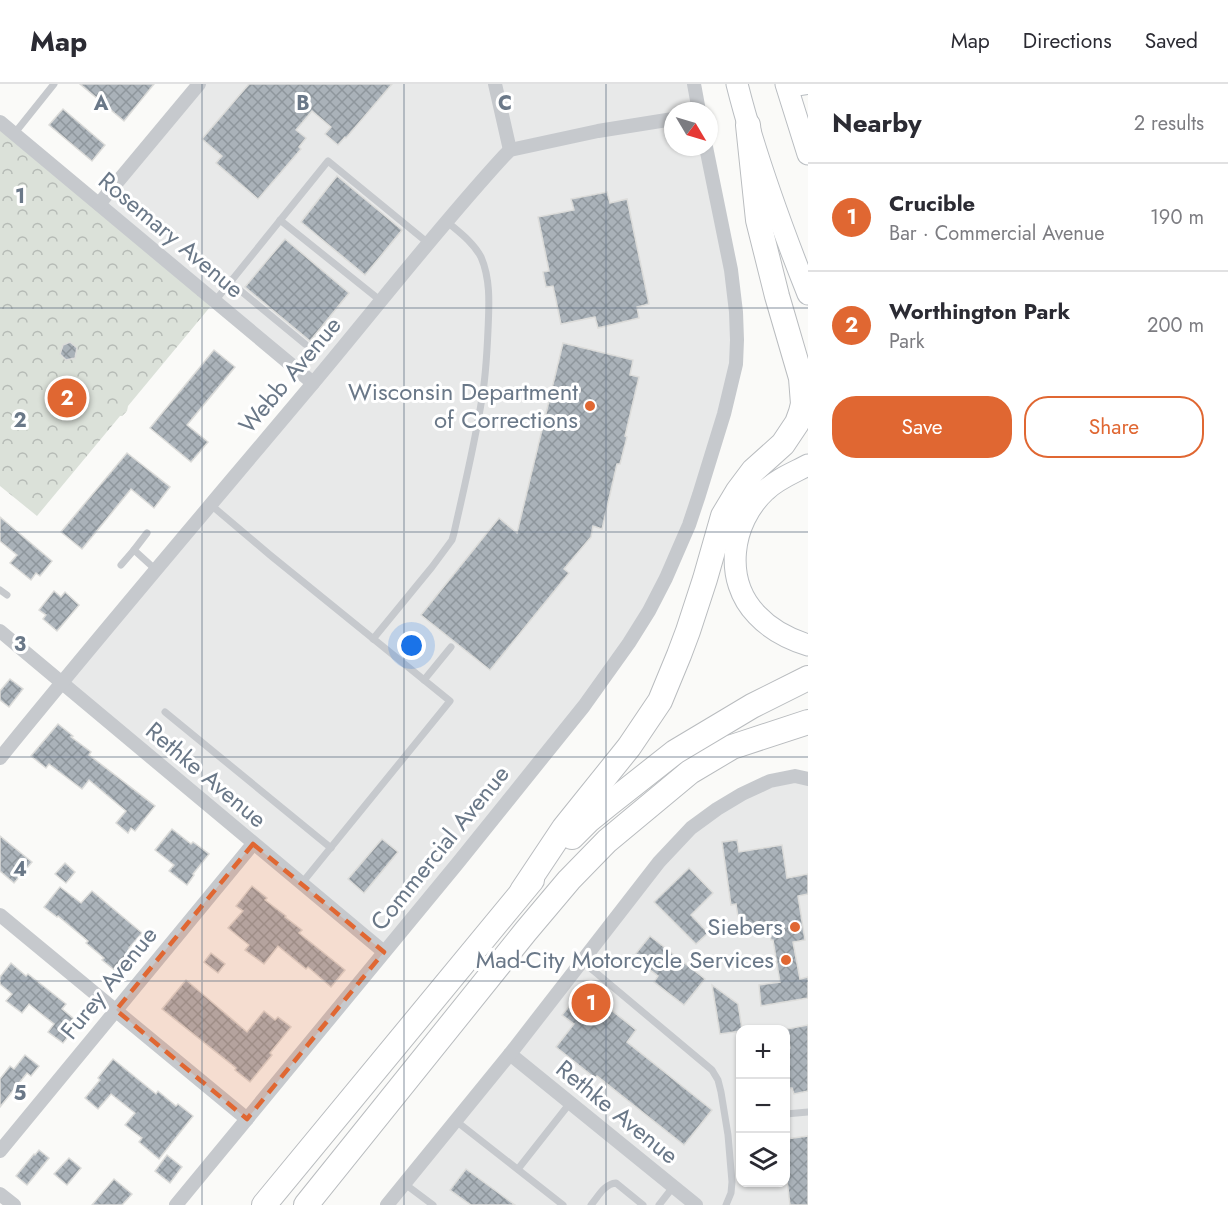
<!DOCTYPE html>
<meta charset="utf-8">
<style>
body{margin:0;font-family:Jost,sans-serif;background:#f2f2f3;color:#2b2b33}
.controls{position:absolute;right:18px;bottom:18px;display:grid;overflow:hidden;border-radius:12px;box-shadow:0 2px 4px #0004}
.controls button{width:54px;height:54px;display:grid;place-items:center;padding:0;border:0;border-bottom:2px solid #e1e1e2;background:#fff;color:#2b2b33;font:30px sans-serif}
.compass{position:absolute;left:664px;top:18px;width:54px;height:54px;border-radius:50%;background:#fff;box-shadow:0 2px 4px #0004;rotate:128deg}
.you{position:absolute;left:412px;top:562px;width:21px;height:21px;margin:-15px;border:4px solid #fff;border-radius:50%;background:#1a73e8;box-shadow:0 0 0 9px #1a73e833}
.badge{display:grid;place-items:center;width:39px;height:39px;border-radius:50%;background:#e06732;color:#fff;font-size:20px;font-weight:700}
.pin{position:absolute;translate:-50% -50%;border:3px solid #fff;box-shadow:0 2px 6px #0006}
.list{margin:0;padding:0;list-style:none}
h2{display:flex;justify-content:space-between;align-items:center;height:78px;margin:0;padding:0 24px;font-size:26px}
h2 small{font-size:20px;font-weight:400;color:#7c7c81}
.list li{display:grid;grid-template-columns:39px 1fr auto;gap:18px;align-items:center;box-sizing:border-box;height:108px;padding:0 24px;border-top:2px solid #e1e1e2}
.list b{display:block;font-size:22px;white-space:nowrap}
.list p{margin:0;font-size:20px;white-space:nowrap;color:#7c7c81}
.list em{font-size:20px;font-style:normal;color:#7c7c81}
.actions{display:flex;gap:12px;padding:18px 24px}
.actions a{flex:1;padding:14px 0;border:2px solid #e06732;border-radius:24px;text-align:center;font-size:21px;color:#e06732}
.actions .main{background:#e06732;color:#fff}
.icon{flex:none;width:33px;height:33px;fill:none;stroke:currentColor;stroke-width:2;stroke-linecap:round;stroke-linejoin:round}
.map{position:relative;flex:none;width:808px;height:1121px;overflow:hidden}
header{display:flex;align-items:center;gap:36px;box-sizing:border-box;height:84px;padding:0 30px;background:#fff;border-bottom:2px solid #e1e1e2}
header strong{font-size:28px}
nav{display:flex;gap:33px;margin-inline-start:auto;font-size:21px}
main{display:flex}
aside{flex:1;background:#fff}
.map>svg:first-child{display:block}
.built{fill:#e8e9e9;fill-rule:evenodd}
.forest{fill:url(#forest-crowns)}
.building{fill:url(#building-cross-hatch);stroke:#dcdcda;stroke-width:1.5}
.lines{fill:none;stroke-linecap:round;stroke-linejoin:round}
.secondary-casing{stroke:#b8bdc2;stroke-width:22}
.primary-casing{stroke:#b9bdc1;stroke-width:23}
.highway-casing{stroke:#b9bcbf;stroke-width:26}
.lane{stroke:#c6c9cd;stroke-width:7}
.street{stroke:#c6c9cd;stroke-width:14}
.secondary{stroke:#fff;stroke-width:20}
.primary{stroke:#fff;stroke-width:21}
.highway{stroke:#fff;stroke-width:24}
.marked{fill:#e06732;fill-opacity:0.2;stroke:#e06732;stroke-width:4.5;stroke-dasharray:12 8;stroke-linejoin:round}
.grid{fill:none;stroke:#6a7888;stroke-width:1.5;stroke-opacity:0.55}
.poi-dot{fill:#e06732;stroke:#fff;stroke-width:2}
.labels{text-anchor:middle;stroke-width:6;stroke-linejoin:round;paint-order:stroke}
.street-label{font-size:24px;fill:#6a7888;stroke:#fff}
.poi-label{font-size:24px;fill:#6a7888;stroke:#fff;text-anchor:end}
.grid-label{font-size:20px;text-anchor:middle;font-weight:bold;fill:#6a7888;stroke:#fff;stroke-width:6;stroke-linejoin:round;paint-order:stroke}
</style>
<header>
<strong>Map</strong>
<nav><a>Map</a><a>Directions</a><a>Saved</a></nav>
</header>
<main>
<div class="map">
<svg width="808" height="1121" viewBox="0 0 808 1121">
<defs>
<pattern id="forest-crowns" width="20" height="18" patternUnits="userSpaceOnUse" patternTransform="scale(1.5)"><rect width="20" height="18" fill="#dbe1d9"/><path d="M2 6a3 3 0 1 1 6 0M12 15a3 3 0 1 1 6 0" fill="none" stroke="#b6bbb6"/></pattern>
<pattern id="building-cross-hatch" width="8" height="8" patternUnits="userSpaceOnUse" patternTransform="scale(1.5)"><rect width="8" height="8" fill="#aab2b9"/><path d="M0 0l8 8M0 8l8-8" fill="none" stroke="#8e969c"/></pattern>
</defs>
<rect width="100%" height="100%" fill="#fafaf8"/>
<g class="built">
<polygon points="199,0 694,0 699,27 673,27 673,63 706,63 737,256 699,411 629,559 384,868 62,598 313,300 99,120"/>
<path d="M808 695V1121H387L659 778 742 710ZM740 946H786V1098H740Z"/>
</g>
<polygon class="forest" points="0,38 215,217 128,322 127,327 122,332 120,332 37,432 0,402"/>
<g class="building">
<polygon points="80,0 154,0 124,37"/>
<polygon points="249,0 392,0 346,54 345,53 338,61 325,50 331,43 312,27 296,46 306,54 299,63 301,65 258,115 216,79 222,72 202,55"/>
<polygon points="63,25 105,61 92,77 49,41"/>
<polygon points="337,92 402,146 365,191 301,138"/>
<polygon points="607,108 610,119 627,115 649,220 637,223 639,234 598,244 595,233 561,240 553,202 546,203 543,188 549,187 538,133 574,126 571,115"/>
<polygon points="285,155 349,209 310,257 245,203"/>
<polygon points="70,258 77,264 75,274 66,276 60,270 63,261"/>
<polygon points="563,259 633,276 630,291 639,293 625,352 627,353 620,380 617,380 602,445 593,442 591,453 564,485 569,489 490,586 421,531 499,434 517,449"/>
<polygon points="214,266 235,283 187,341 208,358 191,378 150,344"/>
<polygon points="127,369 170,403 154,424 131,405 82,465 61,448"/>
<polygon points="0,433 52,477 40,492 36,489 31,496 10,479 17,471 0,457"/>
<polygon points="54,507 61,513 65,508 79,521 57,547 43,535 46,531 39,526"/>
<polygon points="10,595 23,605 9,623 0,616 0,607"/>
<polygon points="58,640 73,652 71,653 91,668 89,671 155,722 135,747 131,744 128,749 116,739 126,727 89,696 82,705 49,680 46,684 31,672"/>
<polygon points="172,745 191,760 193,758 209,770 193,790 194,791 187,801 169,787 174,781 155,766"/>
<polygon points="0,752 32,778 14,799 0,787"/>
<polygon points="382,755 398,768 364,809 348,795"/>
<polygon points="737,756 739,768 782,761 787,794 808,790 808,810 798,812 805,856 793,858 800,895 808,893 808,914 761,922 759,901 780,898 773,856 771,856 770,849 741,853 736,820 731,821 722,758"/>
<polygon points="65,779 75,788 66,799 55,790"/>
<polygon points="689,784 713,809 691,831 708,849 696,860 654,818"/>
<polygon points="252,802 267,814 265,816 286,832 285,833 302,846 299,849 345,886 331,903 308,883 306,885 278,862 264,880 245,866 249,861 228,844 243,827 236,822"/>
<polygon points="60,803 81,819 92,807 142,849 129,864 134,867 117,888 102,876 104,874 86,859 88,857 58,832 57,833 44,823"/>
<polygon points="650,852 705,895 684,921 654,898 658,892 633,873"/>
<polygon points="211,869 225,880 218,889 204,878"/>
<polygon points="11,879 26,892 28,890 66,920 62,925 79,939 63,959 48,948 54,940 29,920 22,929 6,917 12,910 0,900 0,893"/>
<polygon points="186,896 247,948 264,927 275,936 278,933 291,943 270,969 272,971 250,998 235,986 236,984 162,925"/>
<polygon points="712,901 738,920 742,945 741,947 720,950"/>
<polygon points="584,904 636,946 627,958 712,1026 684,1061 597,992 595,994 556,963 574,940 562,931"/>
<polygon points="808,941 808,1007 794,1010 792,1004 789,1004 786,980 786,964 790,964 787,945"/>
<polygon points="25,971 39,982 31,992 27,989 0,1023 0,995 10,982 14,985"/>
<polygon points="113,975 156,1010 158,1007 176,1022 178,1020 193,1032 159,1075 139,1058 142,1054 125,1041 135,1029 111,1010 98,1025 85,1014 100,996 98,994"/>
<polygon points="808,1052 808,1121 790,1121 786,1088 786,1055"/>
<polygon points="39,1066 49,1074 27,1101 16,1092 34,1070 35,1071"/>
<polygon points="167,1071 182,1083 170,1099 155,1087"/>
<polygon points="69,1074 81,1084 67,1101 54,1090"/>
<polygon points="466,1085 515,1121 471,1121 450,1106"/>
<polygon points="114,1095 132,1110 122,1121 92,1121"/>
</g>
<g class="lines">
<defs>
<polyline id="secondary" points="787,3 807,0"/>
<g id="primary">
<path d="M737 0C755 72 781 142 808 210"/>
<polyline points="786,0 808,70"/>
<path d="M808 381C793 389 777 395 765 407 731 439 723 496 757 531 771 546 789 555 808 561"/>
</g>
<g id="highway">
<polyline points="572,753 588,737 609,720 675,668 752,622 808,594"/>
<polyline points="522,807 564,744 629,663 660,617 679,571 688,547 705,495 723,432 738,407 753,387 783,360 797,339 801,328 803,320 801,294 777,212 758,136 748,41"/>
<polyline points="264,1121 532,796"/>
<polyline points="306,1121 526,847 569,796 607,757 690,688 732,663 808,638"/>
</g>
</defs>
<use href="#secondary" class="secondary-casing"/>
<use href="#primary" class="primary-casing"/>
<use href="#highway" class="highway-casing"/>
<g class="lane">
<polyline points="14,50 54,0"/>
<polyline points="280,136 381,217"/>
<polyline points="230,198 305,260"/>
<polyline points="215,217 328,77 428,159"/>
<polyline points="211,421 270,471 450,617 302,799"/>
<polyline points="134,466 147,449"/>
<polyline points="121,481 134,466 156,486"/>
<polyline points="0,506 7,511"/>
<path d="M373 555 432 483 452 456 454 449C464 404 475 359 482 314 486 291 487 269 488 246 489 222 491 196 481 173 473 158 459 148 446 137"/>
<polyline points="424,596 451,563"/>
<polyline points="165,628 331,764"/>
<polyline points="582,877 712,986 718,996 721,1008 728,1051 732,1098 731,1109 726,1121"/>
<polyline points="786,1030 808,1028"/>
<polyline points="456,1037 563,1121"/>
<polyline points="518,1085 570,1019"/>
<polyline points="405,1100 433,1121"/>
<path d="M591 1121C598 1113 604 1100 616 1099L643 1121"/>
<polyline points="659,1121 673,1103"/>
</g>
<g class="street">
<polyline points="495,0 510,66"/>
<polyline points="694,0 699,27"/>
<polyline points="0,38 313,299"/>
<polyline points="99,120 199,0"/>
<polyline points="0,547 384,868"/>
<path d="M0 674C103 547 209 423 314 298 377 223 437 145 504 72L510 66 598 47 673 35"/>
<polyline points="0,831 247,1035"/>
<polyline points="510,970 696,1121"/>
<polyline points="0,1067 253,760"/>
<polyline points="0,1110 14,1121"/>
<polyline points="176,1121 457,780 584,622 629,559 649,527 666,494 689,441 699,411 724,330 736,280 737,256 736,228 731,186 706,63"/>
<polyline points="387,1121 510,970 659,778 691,744 717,725 742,710 770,697 795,692 808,695"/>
</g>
<use href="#secondary" class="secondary"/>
<use href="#primary" class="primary"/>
<use href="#highway" class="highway"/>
</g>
<path class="marked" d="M253 760 384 868 247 1035 116 926Z"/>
<path class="grid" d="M202 0V1121M404 0V1121M606 0V1121M0 224H808M0 448H808M0 673H808M0 897H808"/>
<g class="poi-dot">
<circle cx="590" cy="322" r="6"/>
<circle cx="795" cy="843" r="6"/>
<circle cx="786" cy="876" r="6"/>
</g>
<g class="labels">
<g class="street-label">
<text transform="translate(171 151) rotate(40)" y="8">Rosemary Avenue</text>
<text transform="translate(290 291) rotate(-50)" y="8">Webb Avenue</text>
<text transform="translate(206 691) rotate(40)" y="8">Rethke Avenue</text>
<text transform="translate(440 764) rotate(-51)" y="8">Commercial Avenue</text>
<text transform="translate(109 899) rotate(-51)" y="8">Furey Avenue</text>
<text transform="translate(617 1028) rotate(39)" y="8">Rethke Avenue</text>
</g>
<g class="poi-label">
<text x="578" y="316">Wisconsin Department<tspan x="578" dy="28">of Corrections</tspan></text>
<text x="783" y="851">Siebers</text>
<text x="774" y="884">Mad-City Motorcycle Services</text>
</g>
</g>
<g class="grid-label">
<text x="101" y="26">A</text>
<text x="303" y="26">B</text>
<text x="505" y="26">C</text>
<text x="20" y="119">1</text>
<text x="20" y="343">2</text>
<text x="20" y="567">3</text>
<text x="20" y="792">4</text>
<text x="20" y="1016">5</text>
</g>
</svg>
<div class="controls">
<button>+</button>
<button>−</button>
<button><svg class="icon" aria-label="layers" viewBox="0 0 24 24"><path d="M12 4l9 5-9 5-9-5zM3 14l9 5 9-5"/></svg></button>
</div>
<svg class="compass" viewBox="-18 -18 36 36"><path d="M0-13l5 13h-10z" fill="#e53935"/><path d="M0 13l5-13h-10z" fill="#7c7c81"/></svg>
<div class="you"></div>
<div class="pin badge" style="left:591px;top:919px">1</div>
<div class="pin badge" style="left:67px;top:314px">2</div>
</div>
<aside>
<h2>Nearby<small>2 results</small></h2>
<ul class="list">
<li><span class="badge">1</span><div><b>Crucible</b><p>Bar · Commercial Avenue</p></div><em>190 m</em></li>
<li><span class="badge">2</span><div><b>Worthington Park</b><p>Park</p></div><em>200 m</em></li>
</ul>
<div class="actions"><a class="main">Save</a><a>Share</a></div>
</aside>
</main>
